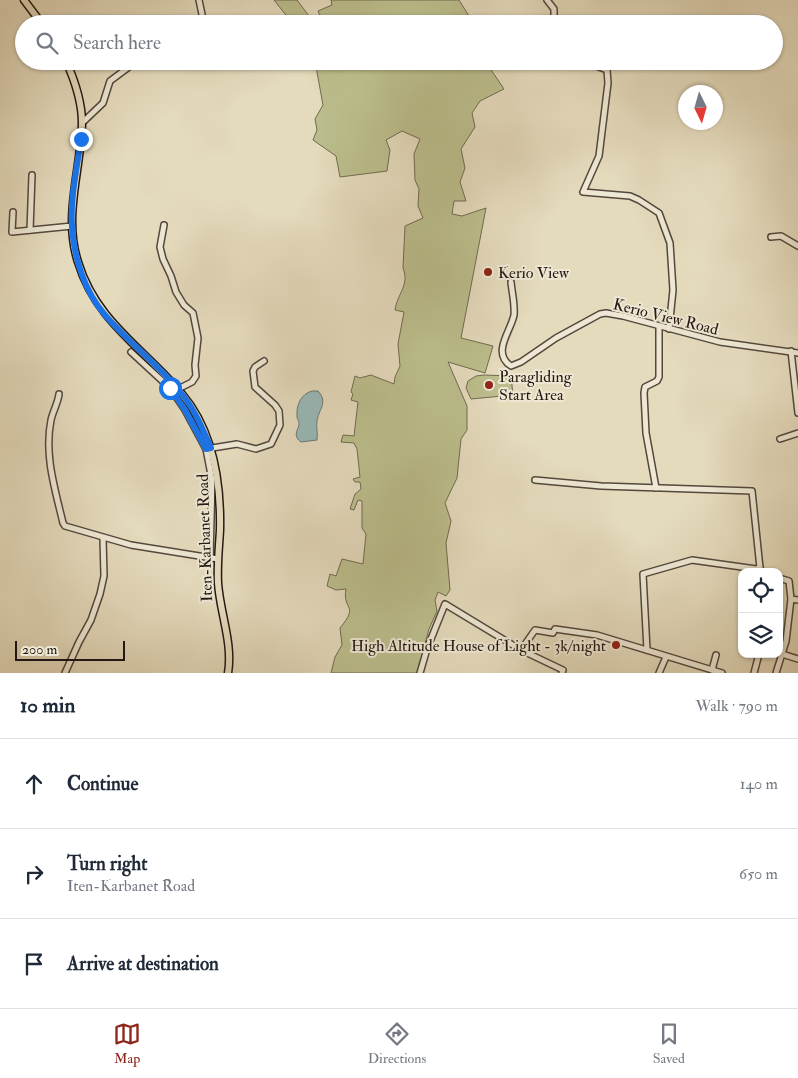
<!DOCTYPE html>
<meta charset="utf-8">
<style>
body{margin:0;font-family:"IM FELL Double Pica",serif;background:#f2f2f3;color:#1f2937}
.controls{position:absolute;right:15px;bottom:15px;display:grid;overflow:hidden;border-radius:10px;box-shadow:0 1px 4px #0004}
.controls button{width:45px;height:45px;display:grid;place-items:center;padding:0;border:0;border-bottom:1px solid #e0e1e3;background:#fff;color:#1f2937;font:25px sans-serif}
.compass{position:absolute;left:678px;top:85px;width:45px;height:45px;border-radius:50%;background:#fff;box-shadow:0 1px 4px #0004;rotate:175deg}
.scale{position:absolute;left:15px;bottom:12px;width:110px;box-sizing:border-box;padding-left:5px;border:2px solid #241813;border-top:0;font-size:14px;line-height:18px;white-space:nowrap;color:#241813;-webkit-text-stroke:4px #ede7d3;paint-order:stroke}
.stop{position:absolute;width:15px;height:15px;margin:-11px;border:4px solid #1a73e8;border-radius:50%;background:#fff}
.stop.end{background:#1a73e8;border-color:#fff;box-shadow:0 1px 5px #0008}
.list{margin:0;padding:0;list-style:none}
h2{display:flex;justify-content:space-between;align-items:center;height:65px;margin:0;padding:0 20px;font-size:21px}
h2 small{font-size:16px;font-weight:400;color:#747a83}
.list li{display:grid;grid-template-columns:32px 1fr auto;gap:15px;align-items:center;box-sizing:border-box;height:90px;padding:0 20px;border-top:1px solid #e0e1e3}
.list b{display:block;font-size:19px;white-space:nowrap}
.list p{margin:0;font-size:16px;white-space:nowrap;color:#747a83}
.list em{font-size:16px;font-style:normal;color:#747a83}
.icon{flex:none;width:28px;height:28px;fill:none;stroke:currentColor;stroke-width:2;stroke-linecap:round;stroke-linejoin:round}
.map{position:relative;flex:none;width:798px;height:673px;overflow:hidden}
.search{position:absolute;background:#fff;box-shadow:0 1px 4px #0004;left:15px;right:15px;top:15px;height:55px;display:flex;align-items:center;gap:12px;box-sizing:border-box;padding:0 18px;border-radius:28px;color:#747a83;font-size:19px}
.sheet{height:335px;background:#fff}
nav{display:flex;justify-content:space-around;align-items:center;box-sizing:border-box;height:70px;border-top:1px solid #e0e1e3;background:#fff;font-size:14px;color:#747a83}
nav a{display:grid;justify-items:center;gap:2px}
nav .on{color:#8f2418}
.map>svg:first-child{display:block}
.green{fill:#bbbd8c;stroke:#706a50}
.water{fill:#98b9b8;stroke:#6a7976}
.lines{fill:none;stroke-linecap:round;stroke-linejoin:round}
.minor-casing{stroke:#54483d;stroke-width:8}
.major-casing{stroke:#241813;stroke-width:9}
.minor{stroke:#ede7d3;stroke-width:5}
.major{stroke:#e4dabc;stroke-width:6}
.route{stroke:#1a73e8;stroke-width:6}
.poi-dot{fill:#8f2418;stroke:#ede7d3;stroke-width:2}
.labels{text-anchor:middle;stroke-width:4;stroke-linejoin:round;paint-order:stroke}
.poi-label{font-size:16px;fill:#241813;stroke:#ede7d3;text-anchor:start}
.street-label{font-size:16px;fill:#241813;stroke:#ede7d3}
</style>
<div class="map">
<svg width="798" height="673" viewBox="0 0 798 673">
<rect width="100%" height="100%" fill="#e4dabc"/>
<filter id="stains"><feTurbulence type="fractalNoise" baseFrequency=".004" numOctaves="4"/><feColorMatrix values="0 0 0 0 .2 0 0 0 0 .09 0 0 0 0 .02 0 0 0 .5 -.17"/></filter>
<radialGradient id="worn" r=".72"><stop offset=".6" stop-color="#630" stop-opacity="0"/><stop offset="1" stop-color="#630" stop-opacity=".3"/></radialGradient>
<g class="green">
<polygon points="274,0 297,0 315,24 293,24"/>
<polygon points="331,0 459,0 474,24 324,24 318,11 332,5"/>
<path d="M315 61H485L504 89 480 101 472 113 475 127 461 149 465 168 460 182 466 201H454L452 214 462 216 486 208 461 338 493 346 485 373 448 362 467 406V430L461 439 457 478 445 503 451 521 446 543 450 590 446 596 438 592 435 600 437 611 429 629 417 673H331L335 657 342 645 340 628C360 604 342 611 346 589L336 590 327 586 330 574 336 576 342 559 363 564 366 534 362 528V501L358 500 354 510 350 509 355 494 361 489 360 482H355L353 479 360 477 357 449 354 443 341 442 343 435 354 436 358 402 351 400 353 394 351 392 355 376 360 378 371 375 394 384 395 377 400 366 398 344 404 312 395 310C397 294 410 285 403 268L405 226 423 218 418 206 419 189 415 180 414 154 420 139 402 131 386 140 390 150 387 171 340 177 336 156 313 140 317 130 315 119 323 105Z"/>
<polygon points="484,375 511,376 513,395 471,399 466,388 468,381 476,376"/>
</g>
<path class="water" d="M312 391H318C329 403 318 409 317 422 316 428 318 433 317 440L301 442C293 436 297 432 299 425 299 420 298 421 297 417 296 405 301 394 312 391Z"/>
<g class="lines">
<defs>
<g id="minor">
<polyline points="199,0 204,24"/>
<polyline points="547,0 554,9 554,24"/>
<polyline points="583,61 607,70 608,83 599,156 583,192 630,196 639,200 659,213 670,243 673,290 669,329"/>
<polyline points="82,123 103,103 110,81 137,61"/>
<polyline points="13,212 12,232 72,226"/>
<polyline points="164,225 160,247 163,259 171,276 176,292 184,305 193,313 198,338 195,365 196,376 192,382 178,389"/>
<polyline points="30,230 32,175"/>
<polyline points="771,237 781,236 798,246"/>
<path d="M511 282C512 293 515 304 514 315 511 331 491 353 511 366L521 362 556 338 600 314 606 313 623 316 720 342 798 353"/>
<polyline points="791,351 798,413"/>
<polyline points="131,352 170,388 185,410 206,449 237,444 256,449 271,444 280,425 279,411 275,405 255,387 253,371 255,367 264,361"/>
<path d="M59 394C58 403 53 411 51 420 44 455 55 489 63 523L65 526 131 545 218 559"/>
<polyline points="780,439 798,433"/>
<polyline points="206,449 212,480 210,558"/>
<polyline points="535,480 601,486 752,491 760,568"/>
<polyline points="656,488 646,433 644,393 645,387 657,381 659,377 659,327"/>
<polyline points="779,578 789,581 791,599 798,600"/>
<polyline points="521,650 535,630 553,633 555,629 597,635 722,673"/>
<polyline points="647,650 643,574 692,560 756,569 760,568 762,572"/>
<polyline points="782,654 798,659"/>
<polyline points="712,670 716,655"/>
<polyline points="65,673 79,642 91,620 100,594 104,576 103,538"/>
<polyline points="420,673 427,649 445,604 521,650 563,670 562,673"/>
<polyline points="659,673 666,657"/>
<polyline points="754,673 759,654"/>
<polyline points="776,673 786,641 791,599"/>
</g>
<g id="major">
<polyline points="24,0 42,24"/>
<path d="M66 61C75 81 82 101 82 123 81 170 63 216 78 262 96 322 145 349 182 394 214 432 221 483 220 530 219 548 217 565 218 583 220 613 233 643 228 673"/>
</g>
</defs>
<use href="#minor" class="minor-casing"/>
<use href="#major" class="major-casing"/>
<use href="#minor" class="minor"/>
<use href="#major" class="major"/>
</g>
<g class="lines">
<path class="route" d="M81 139C77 168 70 198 72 227 74 257 84 291 105 315 129 343 159 365 182 394 195 410 203 430 211 448L206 449 185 410 170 388"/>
</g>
<g class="poi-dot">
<circle cx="488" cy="272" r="5"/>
<circle cx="489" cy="385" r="5"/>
<circle cx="616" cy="645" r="5"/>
</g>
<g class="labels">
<g class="poi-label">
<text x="498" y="278">Kerio View</text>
<text x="499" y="382">Paragliding<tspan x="499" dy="18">Start Area</tspan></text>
<text x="606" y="651" text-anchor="end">High Altitude House of Light - 3k/night</text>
</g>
<g class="street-label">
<text transform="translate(666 316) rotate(14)" y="6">Kerio View Road</text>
<text transform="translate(204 538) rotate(-92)" y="6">Iten-Karbanet Road</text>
</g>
</g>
<rect width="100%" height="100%" filter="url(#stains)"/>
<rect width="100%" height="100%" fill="url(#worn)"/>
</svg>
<div class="controls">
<button><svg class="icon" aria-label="locate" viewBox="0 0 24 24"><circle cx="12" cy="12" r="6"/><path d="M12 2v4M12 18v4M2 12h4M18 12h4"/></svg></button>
<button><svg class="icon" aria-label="layers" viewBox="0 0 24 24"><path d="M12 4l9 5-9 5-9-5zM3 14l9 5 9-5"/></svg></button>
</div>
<svg class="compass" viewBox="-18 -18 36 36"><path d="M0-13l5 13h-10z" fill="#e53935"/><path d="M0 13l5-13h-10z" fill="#747a83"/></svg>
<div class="scale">200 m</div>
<div class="stop" style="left:170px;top:388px"></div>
<div class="stop end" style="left:81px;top:139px"></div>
<div class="search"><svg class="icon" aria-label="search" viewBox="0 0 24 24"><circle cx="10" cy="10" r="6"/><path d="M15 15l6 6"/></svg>Search here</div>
</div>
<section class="sheet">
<h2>10 min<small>Walk · 790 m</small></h2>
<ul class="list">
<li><svg class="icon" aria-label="ahead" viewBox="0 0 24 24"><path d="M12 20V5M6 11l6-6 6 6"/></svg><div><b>Continue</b></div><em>140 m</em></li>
<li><svg class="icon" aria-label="right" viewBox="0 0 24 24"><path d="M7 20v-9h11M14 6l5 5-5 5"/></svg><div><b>Turn right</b><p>Iten-Karbanet Road</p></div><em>650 m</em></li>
<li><svg class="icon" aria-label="arrive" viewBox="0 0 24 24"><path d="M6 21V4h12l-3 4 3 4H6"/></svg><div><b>Arrive at destination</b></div></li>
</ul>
</section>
<nav>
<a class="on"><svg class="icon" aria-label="map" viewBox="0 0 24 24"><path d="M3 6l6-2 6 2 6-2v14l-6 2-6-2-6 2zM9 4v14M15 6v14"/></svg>Map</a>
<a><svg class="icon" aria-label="directions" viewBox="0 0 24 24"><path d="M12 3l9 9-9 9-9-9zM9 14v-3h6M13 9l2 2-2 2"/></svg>Directions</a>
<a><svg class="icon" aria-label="saved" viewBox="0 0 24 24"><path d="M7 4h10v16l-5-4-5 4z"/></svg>Saved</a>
</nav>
